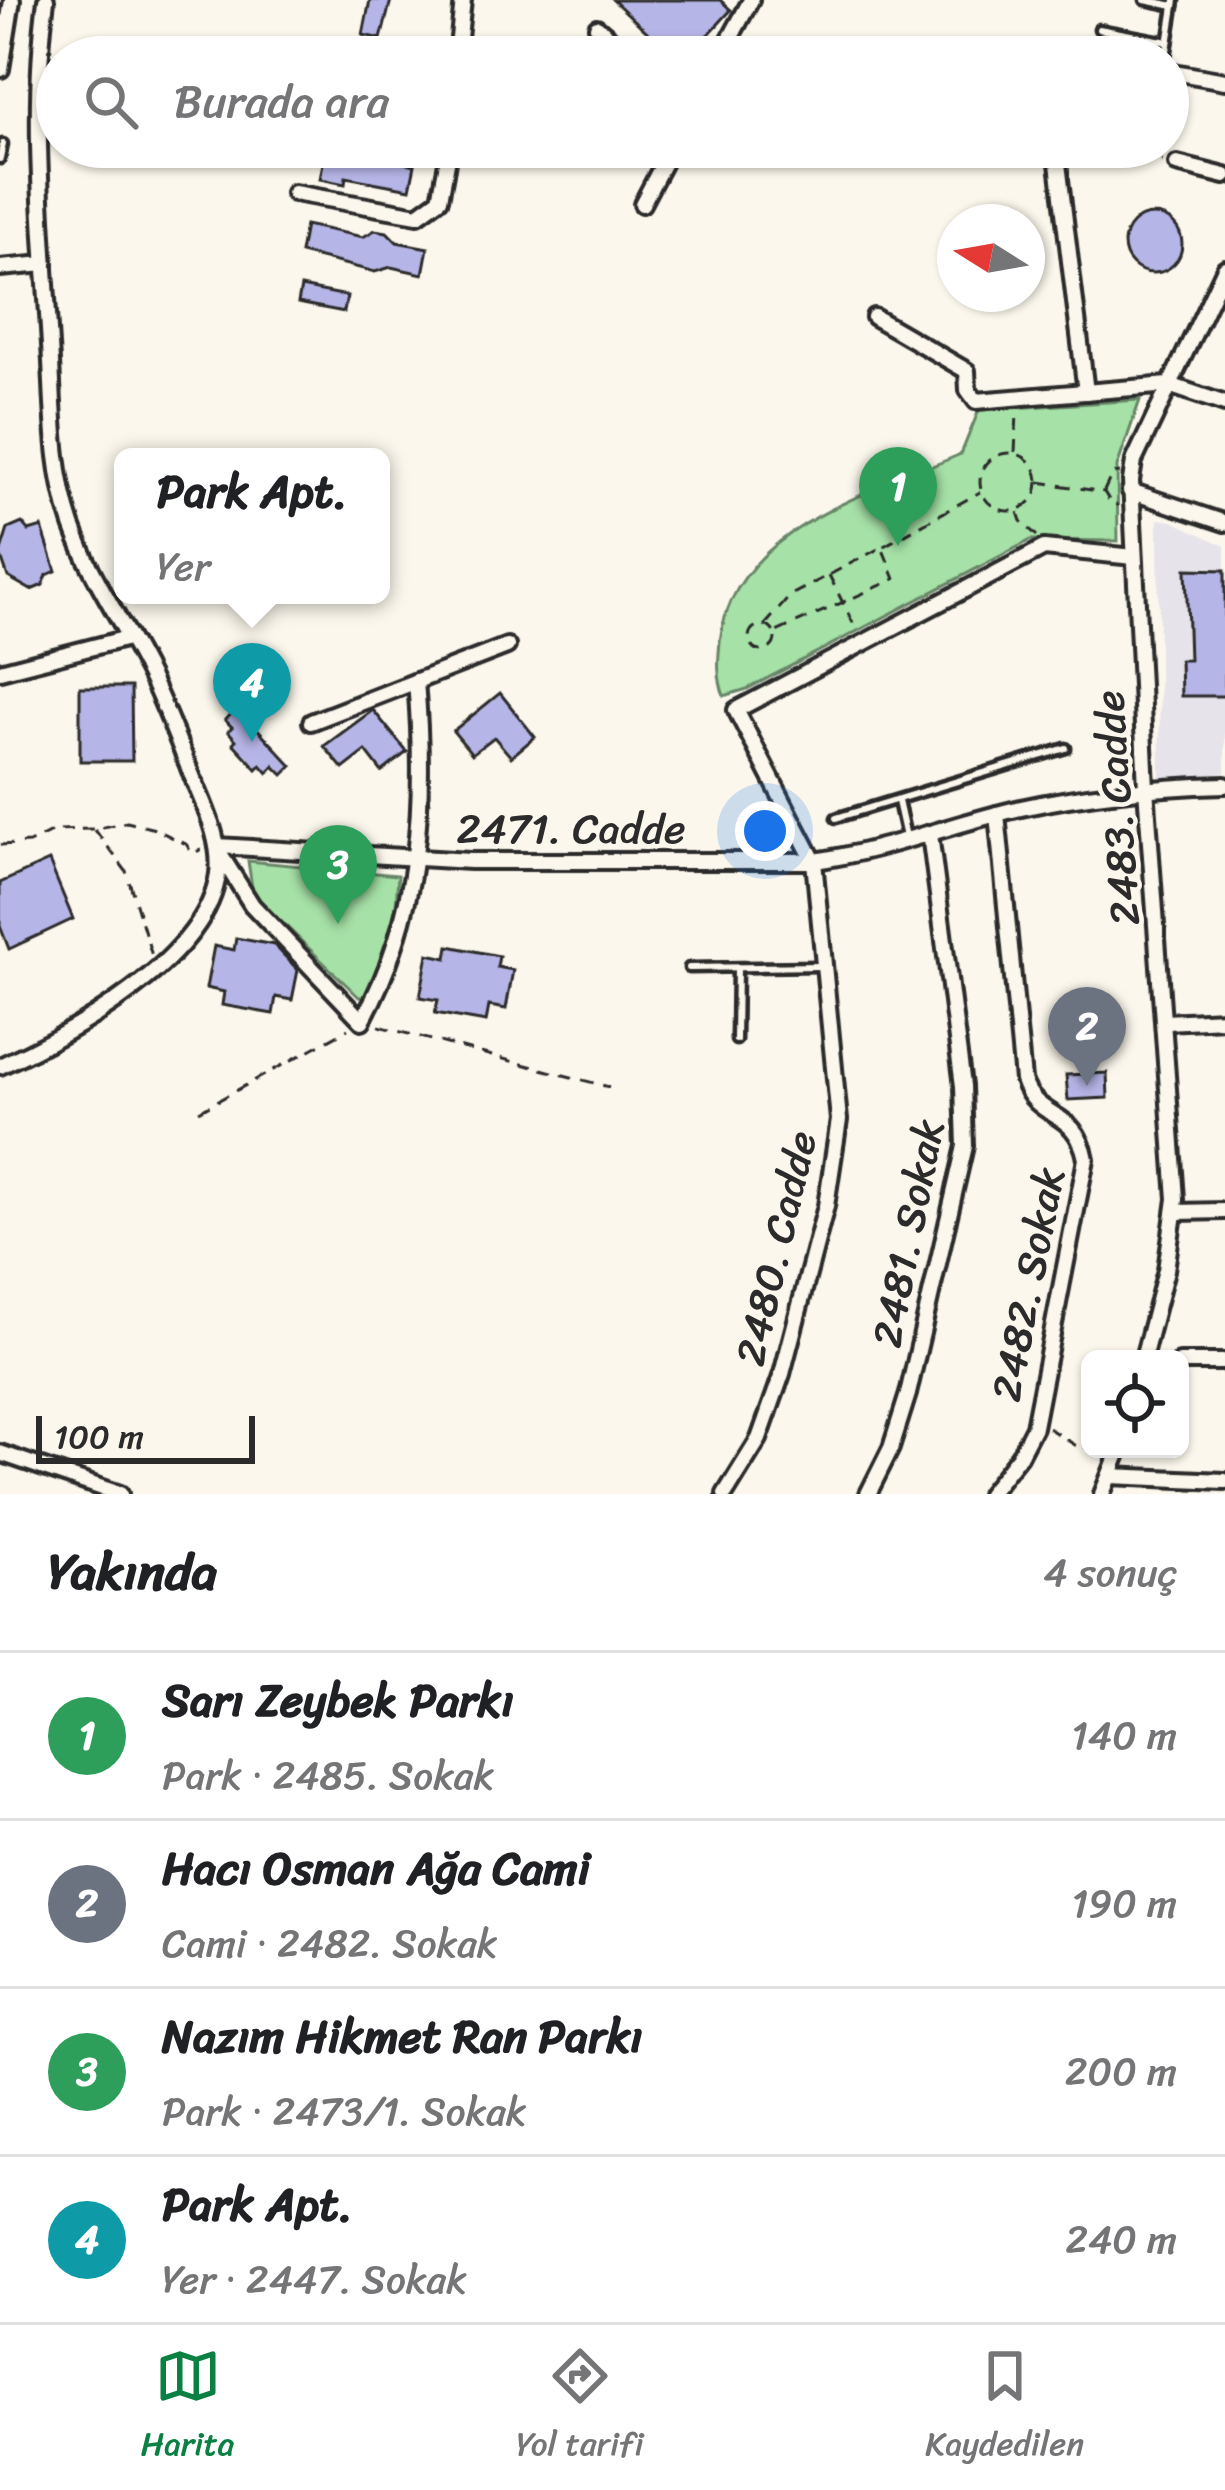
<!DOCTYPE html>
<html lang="tr">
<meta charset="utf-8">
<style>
body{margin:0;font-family:Sriracha,sans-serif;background:#f6f6f6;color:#202124}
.controls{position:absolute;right:36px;bottom:36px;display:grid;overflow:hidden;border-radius:18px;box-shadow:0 3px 9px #0004}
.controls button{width:108px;height:108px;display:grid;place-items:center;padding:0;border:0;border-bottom:3px solid #e0e0e0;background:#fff;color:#202124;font:60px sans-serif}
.compass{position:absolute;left:937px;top:204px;width:108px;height:108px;border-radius:50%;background:#fff;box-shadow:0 3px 9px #0004;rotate:281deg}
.scale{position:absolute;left:36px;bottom:30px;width:219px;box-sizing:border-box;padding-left:12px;border:6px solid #2b2b2b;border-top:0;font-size:33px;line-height:42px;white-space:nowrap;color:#2b2b2b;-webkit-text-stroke:9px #fbf7ec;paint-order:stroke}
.you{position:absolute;left:765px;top:831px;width:42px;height:42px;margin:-30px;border:9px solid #fff;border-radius:50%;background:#1a73e8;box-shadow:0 0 0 18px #1a73e833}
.badge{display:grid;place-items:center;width:78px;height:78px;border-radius:50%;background:#0b8043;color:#fff;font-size:39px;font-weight:700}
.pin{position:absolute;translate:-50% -99px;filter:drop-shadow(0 3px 6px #0008)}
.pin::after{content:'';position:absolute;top:63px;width:42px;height:36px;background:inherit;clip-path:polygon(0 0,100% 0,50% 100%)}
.popup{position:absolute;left:114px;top:448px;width:276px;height:156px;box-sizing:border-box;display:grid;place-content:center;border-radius:18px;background:#fff;filter:drop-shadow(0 3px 9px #0005);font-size:39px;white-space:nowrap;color:#757577}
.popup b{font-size:45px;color:#202124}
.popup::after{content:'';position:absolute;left:50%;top:100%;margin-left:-24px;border:24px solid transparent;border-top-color:#fff}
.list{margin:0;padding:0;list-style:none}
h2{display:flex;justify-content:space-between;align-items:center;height:156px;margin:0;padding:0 48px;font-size:51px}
h2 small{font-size:39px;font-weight:400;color:#757577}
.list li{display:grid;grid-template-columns:78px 1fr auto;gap:36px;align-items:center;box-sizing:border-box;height:168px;padding:0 48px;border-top:3px solid #e0e0e0}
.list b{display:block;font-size:45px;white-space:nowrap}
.list p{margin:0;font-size:39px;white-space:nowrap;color:#757577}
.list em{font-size:39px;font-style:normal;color:#757577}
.icon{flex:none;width:66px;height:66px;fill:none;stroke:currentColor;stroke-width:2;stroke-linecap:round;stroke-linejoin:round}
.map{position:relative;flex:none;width:1225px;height:1494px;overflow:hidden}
.search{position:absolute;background:#fff;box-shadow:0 3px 9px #0004;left:36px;right:36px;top:36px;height:132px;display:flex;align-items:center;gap:30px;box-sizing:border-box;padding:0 42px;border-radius:66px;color:#757577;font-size:45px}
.sheet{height:828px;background:#fff}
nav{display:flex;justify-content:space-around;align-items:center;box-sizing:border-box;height:168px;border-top:3px solid #e0e0e0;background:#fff;font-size:33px;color:#757577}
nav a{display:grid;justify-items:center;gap:6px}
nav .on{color:#0b8043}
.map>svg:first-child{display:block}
.built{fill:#e6e3ea}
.green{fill:#a6e1a7;stroke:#688669;stroke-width:3}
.building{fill:#b6b5e7;stroke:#2b2b2b;stroke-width:3}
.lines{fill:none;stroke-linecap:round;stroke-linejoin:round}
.lane-casing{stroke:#2b2b2b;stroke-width:15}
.street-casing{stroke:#2b2b2b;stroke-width:22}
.path{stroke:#2b2b2b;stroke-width:3;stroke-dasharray:12 9;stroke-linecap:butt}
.lane{stroke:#fbf7ec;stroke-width:6}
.street{stroke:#fbf7ec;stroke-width:14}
.labels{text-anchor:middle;stroke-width:9;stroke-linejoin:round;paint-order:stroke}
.street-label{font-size:42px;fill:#2b2b2b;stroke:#fbf7ec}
</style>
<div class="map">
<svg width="1225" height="1494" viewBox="0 0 1225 1494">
<rect width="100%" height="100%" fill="#fbf7ec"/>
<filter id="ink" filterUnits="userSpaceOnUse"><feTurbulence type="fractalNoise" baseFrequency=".00833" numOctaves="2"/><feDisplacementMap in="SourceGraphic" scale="24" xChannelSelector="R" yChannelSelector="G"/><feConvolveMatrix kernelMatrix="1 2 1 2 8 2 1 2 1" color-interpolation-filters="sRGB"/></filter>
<g filter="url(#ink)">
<polygon class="built" points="1158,519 1172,521 1225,546 1225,773 1160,779"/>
<g class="green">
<path d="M1140 400 1117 467 1118 541 1031 540 747 689 724 696C717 676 718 662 720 641 733 528 874 492 961 454L979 410Z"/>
<polygon points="248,861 398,875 394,937 366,997 359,997 253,894"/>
</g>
<g class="building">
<polygon points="370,0 391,0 381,39 363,35"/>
<polygon points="613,0 720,0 731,10 688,57 674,57"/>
<polygon points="326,147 352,147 351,153 415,165 410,189 346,177 345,184 320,179"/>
<circle cx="1153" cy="244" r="29"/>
<polygon points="305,225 363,237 375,230 387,232 397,242 428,248 423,274 391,267 375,272 300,253"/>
<polygon points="301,287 347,296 344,312 298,303"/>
<polygon points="22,523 29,531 42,527 56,571 47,575 43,585 31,590 8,577 0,554 8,529"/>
<polygon points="1186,569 1225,570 1225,696 1181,696 1180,660 1189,660"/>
<polygon points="80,687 131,687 132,761 80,761"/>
<polygon points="500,693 535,737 511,757 494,737 472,754 453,731"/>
<polygon points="238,708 292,766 283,775 274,766 268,773 261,765 257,769 233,743 236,740 228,731 232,727 225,720"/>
<polygon points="373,710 407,752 382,772 366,751 343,769 324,746"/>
<polygon points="49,861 73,919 9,949 0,926 0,883"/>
<polygon points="236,938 274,945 298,970 292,1000 276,997 273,1014 222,1005 224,992 206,988 214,946 234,950"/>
<polygon points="449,946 499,956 497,967 513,970 506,1009 489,1006 486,1022 435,1013 438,1000 420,997 428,954 447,958"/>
<polygon points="1107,1073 1108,1098 1068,1100 1066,1075"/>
</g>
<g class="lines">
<defs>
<g id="lane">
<polyline points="1145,0 1174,6"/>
<polyline points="1099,29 1168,42"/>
<polyline points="1166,57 1175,0"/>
<polyline points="0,159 3,144"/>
<polyline points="898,801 906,837"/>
<polyline points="836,818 1066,748"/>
<polyline points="689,968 821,966"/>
<polyline points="736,1040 737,968"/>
</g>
<g id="street">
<polyline points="597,27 632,57"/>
<polyline points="457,57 463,0"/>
<polyline points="720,57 751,0"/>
<polyline points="1,69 12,0"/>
<polyline points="1168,71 1225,81"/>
<polyline points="1056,147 1086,392"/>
<polyline points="1177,164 1225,176"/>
<polyline points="294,193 418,215 440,199 450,147"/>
<polyline points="642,204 672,147"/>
<polyline points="0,268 45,264"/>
<polyline points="874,317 967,371 968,390 976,401 1169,385 1225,404"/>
<polyline points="1130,491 1225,523"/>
<polyline points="0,671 128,638"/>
<polyline points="311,722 507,646"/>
<path d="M217 846 470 861H814C885 851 951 824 1021 808 1089 793 1156 787 1225 785"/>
<path d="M221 856 252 905 362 1021C421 914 426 801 416 681"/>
<polyline points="1165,1022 1225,1019"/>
<path d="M0 1066C71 1034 207 959 218 874 222 841 205 808 193 778 178 742 165 705 147 670 122 621 90 576 72 525 52 468 54 404 50 345 43 231 31 113 46 0"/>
<polyline points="1176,1212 1225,1211"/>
<polyline points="1143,1359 1166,1270 1176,1199 1146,788 1131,481 1134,461 1225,268"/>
<polyline points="1180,1362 1225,1362"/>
<polyline points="0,1453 120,1494"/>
<polyline points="1110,1476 1225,1481"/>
<polyline points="725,1494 759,1439 782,1374 826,1206 839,1120 814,861 736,710 1044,548 1134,557"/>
<polyline points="868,1494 891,1448 908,1394 965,1146 963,1086 930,834"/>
<path d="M989 1494 1019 1456 1034 1427 1086 1159C1076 1107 1037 1122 1023 1080L997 814"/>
<polyline points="1102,1494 1120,1449"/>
</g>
</defs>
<use href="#lane" class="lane-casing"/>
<use href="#street" class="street-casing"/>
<g class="path">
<polyline points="1100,147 1163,161"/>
<polyline points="1015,452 1017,414"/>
<circle cx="1009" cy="482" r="29"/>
<polyline points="1039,482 1104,492 1112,505 1118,505"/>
<polyline points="1104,491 1112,474 1120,473"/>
<polyline points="1018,512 1021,521 1037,536"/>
<polyline points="884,546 980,492"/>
<polyline points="829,575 857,631"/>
<circle cx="762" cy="638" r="13"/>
<polyline points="765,625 791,595 882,547 895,579 774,633"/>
<polyline points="95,830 126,871 152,956"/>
<polyline points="0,845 29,843 55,830 94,829 127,822 155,829 186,844 192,853 201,850"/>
<polyline points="379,1026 609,1087"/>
<polyline points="199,1111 348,1029"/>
<polyline points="1048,1428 1075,1445 1104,1452"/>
</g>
<use href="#lane" class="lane"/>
<use href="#street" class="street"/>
</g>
</g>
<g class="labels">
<g class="street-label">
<text transform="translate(1116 808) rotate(-94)" y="15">2483. Cadde</text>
<text x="571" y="843">2471. Cadde</text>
<text transform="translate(907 1233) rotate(-79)" y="15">2481. Sokak</text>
<text transform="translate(775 1248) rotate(-77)" y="15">2480. Cadde</text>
<text transform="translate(1027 1284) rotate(-79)" y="15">2482. Sokak</text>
</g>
</g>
</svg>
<div class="controls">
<button><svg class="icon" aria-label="locate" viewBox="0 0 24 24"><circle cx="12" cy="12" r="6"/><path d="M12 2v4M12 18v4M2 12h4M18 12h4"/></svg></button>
</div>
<svg class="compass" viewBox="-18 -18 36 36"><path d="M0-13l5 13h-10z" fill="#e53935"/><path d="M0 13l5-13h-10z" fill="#757577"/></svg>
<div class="scale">100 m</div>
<div class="you"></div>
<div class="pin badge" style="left:898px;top:546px;background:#2e9e5b">1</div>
<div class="pin badge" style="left:1087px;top:1086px;background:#6b7280">2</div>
<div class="pin badge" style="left:338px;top:924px;background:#2e9e5b">3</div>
<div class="pin badge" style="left:252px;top:742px;background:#0f9aa8">4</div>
<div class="popup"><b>Park Apt.</b>Yer</div>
<div class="search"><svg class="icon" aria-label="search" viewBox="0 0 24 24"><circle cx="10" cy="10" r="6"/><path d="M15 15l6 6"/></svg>Burada ara</div>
</div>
<section class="sheet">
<h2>Yakında<small>4 sonuç</small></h2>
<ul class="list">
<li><span class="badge" style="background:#2e9e5b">1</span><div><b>Sarı Zeybek Parkı</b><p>Park · 2485. Sokak</p></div><em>140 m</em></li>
<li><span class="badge" style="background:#6b7280">2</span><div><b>Hacı Osman Ağa Cami</b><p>Cami · 2482. Sokak</p></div><em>190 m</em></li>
<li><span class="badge" style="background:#2e9e5b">3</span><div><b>Nazım Hikmet Ran Parkı</b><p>Park · 2473/1. Sokak</p></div><em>200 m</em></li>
<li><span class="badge" style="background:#0f9aa8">4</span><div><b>Park Apt.</b><p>Yer · 2447. Sokak</p></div><em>240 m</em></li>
</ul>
</section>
<nav>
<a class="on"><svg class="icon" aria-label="map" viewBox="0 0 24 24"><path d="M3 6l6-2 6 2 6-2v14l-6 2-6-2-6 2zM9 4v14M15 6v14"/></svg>Harita</a>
<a><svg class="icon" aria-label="directions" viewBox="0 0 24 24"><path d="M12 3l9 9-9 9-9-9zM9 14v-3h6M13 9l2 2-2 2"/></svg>Yol tarifi</a>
<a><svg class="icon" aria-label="saved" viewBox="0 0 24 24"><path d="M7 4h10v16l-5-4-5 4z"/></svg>Kaydedilen</a>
</nav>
